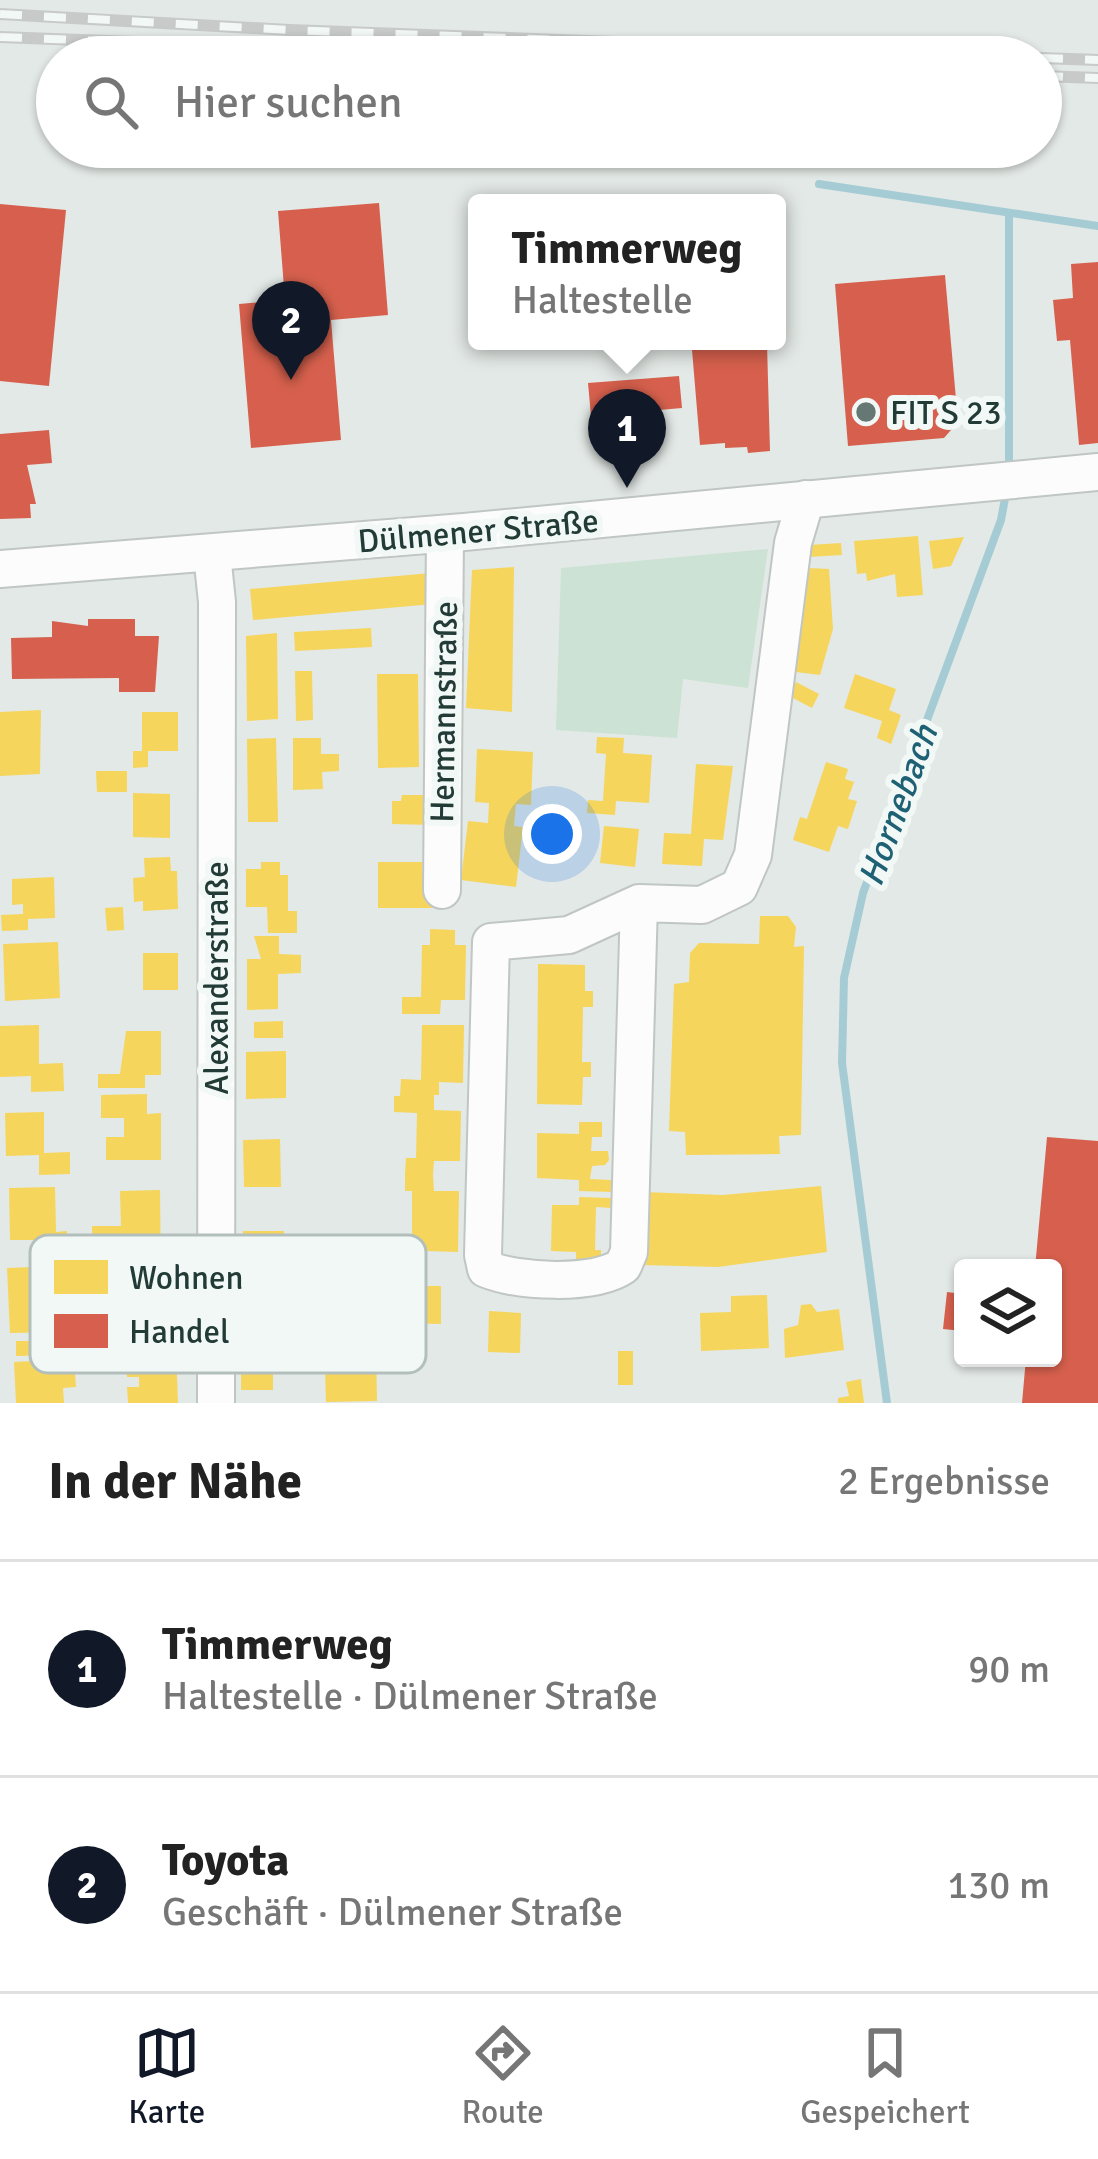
<!DOCTYPE html>
<html lang="de">
<meta charset="utf-8">
<style>
body{margin:0;font-family:Signika,sans-serif;background:#f2f2f2;color:#222}
.controls{position:absolute;right:36px;bottom:36px;display:grid;overflow:hidden;border-radius:12px;box-shadow:0 3px 9px #0004}
.controls button{width:108px;height:108px;display:grid;place-items:center;padding:0;border:0;border-bottom:3px solid #e0e0e0;background:#fff;color:#222;font:60px sans-serif}
.you{position:absolute;left:552px;top:834px;width:42px;height:42px;margin:-30px;border:9px solid #fff;border-radius:50%;background:#1a73e8;box-shadow:0 0 0 18px #1a73e833}
.badge{display:grid;place-items:center;width:78px;height:78px;border-radius:50%;background:#111827;color:#fff;font-size:39px;font-weight:700}
.pin{position:absolute;translate:-50% -99px;filter:drop-shadow(0 3px 6px #0008)}
.pin::after{content:'';position:absolute;top:63px;width:42px;height:36px;background:inherit;clip-path:polygon(0 0,100% 0,50% 100%)}
.popup{position:absolute;left:468px;top:194px;width:318px;height:156px;box-sizing:border-box;display:grid;place-content:center;border-radius:12px;background:#fff;filter:drop-shadow(0 3px 9px #0005);font-size:39px;white-space:nowrap;color:#767676}
.popup b{font-size:45px;color:#222}
.popup::after{content:'';position:absolute;left:50%;top:100%;margin-left:-24px;border:24px solid transparent;border-top-color:#fff}
.list{margin:0;padding:0;list-style:none}
h2{display:flex;justify-content:space-between;align-items:center;height:156px;margin:0;padding:0 48px;font-size:51px}
h2 small{font-size:39px;font-weight:400;color:#767676}
.list li{display:grid;grid-template-columns:78px 1fr auto;gap:36px;align-items:center;box-sizing:border-box;height:216px;padding:0 48px;border-top:3px solid #e0e0e0}
.list b{display:block;font-size:45px;white-space:nowrap}
.list p{margin:0;font-size:39px;white-space:nowrap;color:#767676}
.list em{font-size:39px;font-style:normal;color:#767676}
.icon{flex:none;width:66px;height:66px;fill:none;stroke:currentColor;stroke-width:2;stroke-linecap:round;stroke-linejoin:round}
.map{position:relative;flex:none;width:1098px;height:1403px;overflow:hidden}
.search{position:absolute;background:#fff;box-shadow:0 3px 9px #0004;left:36px;right:36px;top:36px;height:132px;display:flex;align-items:center;gap:30px;box-sizing:border-box;padding:0 42px;border-radius:66px;color:#767676;font-size:45px}
.sheet{height:588px;background:#fff}
nav{display:flex;justify-content:space-around;align-items:center;box-sizing:border-box;height:168px;border-top:3px solid #e0e0e0;background:#fff;font-size:33px;color:#767676}
nav a{display:grid;justify-items:center;gap:6px}
nav .on{color:#111827}
.map>svg:first-child{display:block}
.green{fill:#cce2d4}
.homes{fill:#f6d55c}
.shops{fill:#d6604d}
.lines{fill:none;stroke-linecap:round;stroke-linejoin:round}
.stream{stroke:#a5ccd5;stroke-width:8}
.minor-casing{stroke:#c0c6c3;stroke-width:40}
.minor{stroke:#fbfcfb;stroke-width:36}
.rail-casing{stroke:#c7cac9;stroke-width:12}
.rail{stroke:#f1f8f5;stroke-width:8;stroke-dasharray:22;stroke-linecap:butt}
.poi-dot{fill:#667874;stroke:#f1f8f5;stroke-width:4.5}
.labels{text-anchor:middle;stroke-width:12;stroke-linejoin:round;paint-order:stroke}
.poi-label{font-size:33px;fill:#223b36;stroke:#f1f8f5;text-anchor:start}
.street-label{font-size:33px;fill:#223b36;stroke:#f1f8f5}
.water-label{font-size:36px;font-style:italic;fill:#1e6175;stroke:#f1f8f5}
.key{fill:#f1f8f5;stroke:#b3bfbc;stroke-width:3}
.key-label{font-size:33px;fill:#223b36}
</style>
<div class="map">
<svg width="1098" height="1403" viewBox="0 0 1098 1403">
<rect width="100%" height="100%" fill="#e3e9e6"/>
<polygon class="green" points="768,549 748,688 683,679 677,738 556,730 561,568"/>
<g class="homes">
<polygon points="918,536 923,595 897,597 895,574 867,581 866,573 857,574 854,541"/>
<polygon points="964,537 951,566 933,569 929,541"/>
<polygon points="841,543 842,555 809,557 809,545"/>
<polygon points="514,567 512,712 466,708 472,570"/>
<polygon points="807,568 829,569 833,629 820,675 796,672"/>
<polygon points="431,573 433,604 253,620 250,589"/>
<polygon points="371,628 372,647 295,651 294,632"/>
<polygon points="277,633 278,719 247,721 246,636"/>
<polygon points="295,671 312,671 313,720 296,721"/>
<polygon points="377,674 418,674 419,767 378,768"/>
<polygon points="855,674 896,689 889,710 901,715 891,744 877,738 882,721 844,708"/>
<polygon points="796,682 819,694 812,708 789,696"/>
<polygon points="41,710 40,774 0,776 0,712"/>
<polygon points="142,712 178,712 178,751 148,751 148,767 133,768 133,751 142,751"/>
<polygon points="597,737 624,738 623,753 652,755 649,803 616,801 615,815 587,813 588,800 603,801 606,754 596,753"/>
<polygon points="276,738 278,822 248,822 247,739"/>
<polygon points="293,738 321,738 321,754 339,754 339,771 322,772 323,789 293,790"/>
<polygon points="477,749 533,752 531,805 516,804 514,826 523,827 516,887 461,880 468,821 488,823 489,803 475,802"/>
<polygon points="826,762 848,769 845,779 854,782 848,799 857,801 848,829 838,826 829,852 793,840 800,817 807,819"/>
<polygon points="696,764 733,766 723,840 704,839 702,866 662,864 664,833 691,834"/>
<polygon points="96,771 127,771 127,792 97,792"/>
<polygon points="133,793 170,794 170,838 133,837"/>
<polygon points="402,795 434,795 433,825 392,824 392,801 401,801"/>
<polygon points="604,826 639,829 635,867 600,863"/>
<polygon points="170,857 171,871 177,871 178,909 143,911 143,901 134,902 133,878 145,877 144,858"/>
<polygon points="261,862 280,862 280,875 288,875 288,911 297,911 297,933 268,933 267,907 246,907 246,869 261,869"/>
<polygon points="378,862 422,862 422,871 433,871 433,908 378,908"/>
<polygon points="54,877 55,918 28,919 28,930 2,931 1,915 23,914 23,904 12,905 12,879"/>
<polygon points="123,907 124,930 107,931 105,908"/>
<polygon points="760,916 788,916 796,927 794,947 804,946 801,1135 779,1136 780,1154 686,1155 685,1132 669,1131 674,984 689,982 690,953 699,943 759,944"/>
<polygon points="430,929 455,930 455,945 466,945 465,1000 441,1000 440,1014 402,1014 402,997 421,997 422,945 430,945"/>
<polygon points="254,936 279,936 279,954 301,955 301,973 278,974 278,1009 247,1010 247,959 261,959"/>
<polygon points="58,942 60,998 5,1001 3,944"/>
<rect x="143" y="953" width="35" height="37"/>
<polygon points="538,964 585,965 585,991 593,991 593,1007 583,1007 582,1062 591,1062 591,1077 583,1077 582,1105 537,1104"/>
<polygon points="283,1021 283,1038 254,1038 254,1022"/>
<polygon points="39,1025 39,1064 63,1063 64,1091 31,1092 31,1076 0,1077 0,1026"/>
<polygon points="422,1025 464,1025 463,1083 439,1082 439,1095 434,1095 434,1110 461,1111 460,1161 434,1161 433,1175 434,1191 459,1191 458,1252 426,1251 425,1264 395,1263 395,1247 412,1247 412,1191 405,1191 405,1174 406,1158 416,1158 417,1113 394,1112 394,1096 400,1096 401,1079 421,1080"/>
<polygon points="126,1031 161,1031 161,1075 145,1075 145,1088 98,1088 98,1074 120,1074"/>
<polygon points="286,1051 286,1098 246,1099 246,1052"/>
<polygon points="147,1094 147,1114 161,1113 161,1160 106,1160 106,1137 124,1137 124,1118 101,1118 101,1095"/>
<polygon points="44,1112 44,1153 70,1152 70,1174 39,1175 39,1155 6,1156 5,1113"/>
<polygon points="579,1122 602,1122 602,1137 592,1137 591,1151 608,1151 609,1160 605,1165 592,1166 590,1179 611,1180 612,1192 579,1191 579,1180 537,1178 537,1133 579,1134"/>
<polygon points="280,1139 281,1187 244,1187 243,1140"/>
<polygon points="821,1186 827,1252 718,1267 642,1265 644,1192 723,1195"/>
<polygon points="55,1187 56,1232 67,1231 68,1257 42,1257 42,1240 10,1240 9,1188"/>
<polygon points="160,1190 161,1277 169,1276 170,1332 129,1333 128,1278 138,1278 138,1256 92,1257 92,1226 121,1226 120,1191"/>
<polygon points="579,1197 611,1198 611,1208 596,1207 595,1250 601,1250 601,1264 576,1263 576,1252 551,1251 552,1205 579,1205"/>
<polygon points="243,1231 284,1231 284,1273 304,1273 298,1311 252,1311 253,1294 270,1294 270,1275 243,1276"/>
<polygon points="60,1266 62,1332 10,1333 7,1268"/>
<polygon points="399,1286 441,1286 441,1324 399,1323"/>
<polygon points="375,1288 377,1401 326,1402 325,1371 273,1371 273,1390 241,1390 241,1353 274,1353 274,1341 293,1340 292,1324 320,1323 320,1289"/>
<polygon points="767,1295 769,1348 701,1351 700,1313 731,1312 731,1296"/>
<polygon points="811,1304 817,1312 839,1309 844,1350 785,1358 784,1329 798,1325 801,1305"/>
<polygon points="489,1311 521,1313 520,1353 488,1352"/>
<polygon points="16,1341 57,1341 57,1355 16,1356"/>
<polygon points="176,1347 178,1403 128,1403 127,1387 139,1387 139,1377 127,1377 126,1367 139,1366 139,1349"/>
<rect x="618" y="1351" width="15" height="34"/>
<polygon points="74,1359 76,1387 63,1388 64,1403 16,1403 14,1362"/>
<polygon points="861,1379 864,1403 838,1403 838,1398 849,1396 846,1382"/>
</g>
<g class="shops">
<polygon points="379,203 388,315 331,320 341,440 251,448 239,304 285,300 278,211"/>
<polygon points="0,204 66,210 49,386 0,381"/>
<polygon points="1098,262 1098,443 1079,445 1070,340 1057,341 1053,300 1073,298 1071,264"/>
<polygon points="945,275 958,422 944,438 848,446 835,284"/>
<polygon points="730,341 767,344 770,451 748,453 747,447 725,448 725,443 700,445 692,350 731,347"/>
<polygon points="679,376 682,408 591,416 588,383"/>
<polygon points="49,430 52,463 27,465 36,504 30,504 31,518 0,519 0,434"/>
<polygon points="88,619 135,619 135,636 159,636 155,692 119,692 119,678 12,679 11,638 52,637 52,621 88,626"/>
<polygon points="1047,1137 1098,1141 1098,1403 1022,1403 1026,1358 1053,1358 1053,1268 1035,1268"/>
<polygon points="947,1292 963,1294 963,1331 943,1329"/>
</g>
<g class="lines">
<g class="stream">
<polyline points="819,184 1098,226"/>
<polyline points="1009,214 1009,472"/>
<polyline points="887,1403 842,1063 844,978 863,893 1001,520 1006,493"/>
</g>
<defs>
<g id="minor">
<polyline points="212,554 217,602 216,1403"/>
<polyline points="0,569 464,532 1098,472"/>
<polyline points="442,890 445,534"/>
<path d="M639 903 629 1252 623 1266C593 1286 519 1282 486 1269L483 1255 491 942 569 935 639 903 702 905 739 887 753 855 793 543 806 499"/>
</g>
</defs>
<use href="#minor" class="minor-casing"/>
<use href="#minor" class="minor"/>
<defs>
<g id="rail">
<polyline points="0,14 289,30 1026,57"/>
<polyline points="0,37 534,57"/>
<polyline points="1041,58 1098,60"/>
<polyline points="1041,76 1098,78"/>
</g>
</defs>
<use href="#rail" class="rail-casing"/>
<use href="#rail" class="rail"/>
</g>
<circle class="poi-dot" cx="866" cy="412" r="12"/>
<g class="labels">
<g class="poi-label">
<text x="890" y="424">FIT S 23</text>
</g>
<g class="street-label">
<text transform="translate(478 530) rotate(-5)" y="12">Dülmener Straße</text>
<text transform="translate(443 712) rotate(-89)" y="12">Hermannstraße</text>
<text transform="translate(216 978) rotate(-90)" y="12">Alexanderstraße</text>
</g>
<g class="water-label">
<text transform="translate(897 805) rotate(-70)" y="13">Hornebach</text>
</g>
</g>
<rect x="30" y="1235" width="396" height="138" rx="18" class="key"/>
<rect x="54" y="1260" width="54" height="34" fill="#f6d55c"/>
<rect x="54" y="1314" width="54" height="34" fill="#d6604d"/>
<g class="key-label">
<text x="129" y="1289">Wohnen</text>
<text x="129" y="1343">Handel</text>
</g>
</svg>
<div class="controls">
<button><svg class="icon" aria-label="layers" viewBox="0 0 24 24"><path d="M12 4l9 5-9 5-9-5zM3 14l9 5 9-5"/></svg></button>
</div>
<div class="you"></div>
<div class="pin badge" style="left:627px;top:488px">1</div>
<div class="popup"><b>Timmerweg</b>Haltestelle</div>
<div class="pin badge" style="left:291px;top:380px">2</div>
<div class="search"><svg class="icon" aria-label="search" viewBox="0 0 24 24"><circle cx="10" cy="10" r="6"/><path d="M15 15l6 6"/></svg>Hier suchen</div>
</div>
<section class="sheet">
<h2>In der Nähe<small>2 Ergebnisse</small></h2>
<ul class="list">
<li><span class="badge">1</span><div><b>Timmerweg</b><p>Haltestelle · Dülmener Straße</p></div><em>90 m</em></li>
<li><span class="badge">2</span><div><b>Toyota</b><p>Geschäft · Dülmener Straße</p></div><em>130 m</em></li>
</ul>
</section>
<nav>
<a class="on"><svg class="icon" aria-label="map" viewBox="0 0 24 24"><path d="M3 6l6-2 6 2 6-2v14l-6 2-6-2-6 2zM9 4v14M15 6v14"/></svg>Karte</a>
<a><svg class="icon" aria-label="directions" viewBox="0 0 24 24"><path d="M12 3l9 9-9 9-9-9zM9 14v-3h6M13 9l2 2-2 2"/></svg>Route</a>
<a><svg class="icon" aria-label="saved" viewBox="0 0 24 24"><path d="M7 4h10v16l-5-4-5 4z"/></svg>Gespeichert</a>
</nav>
